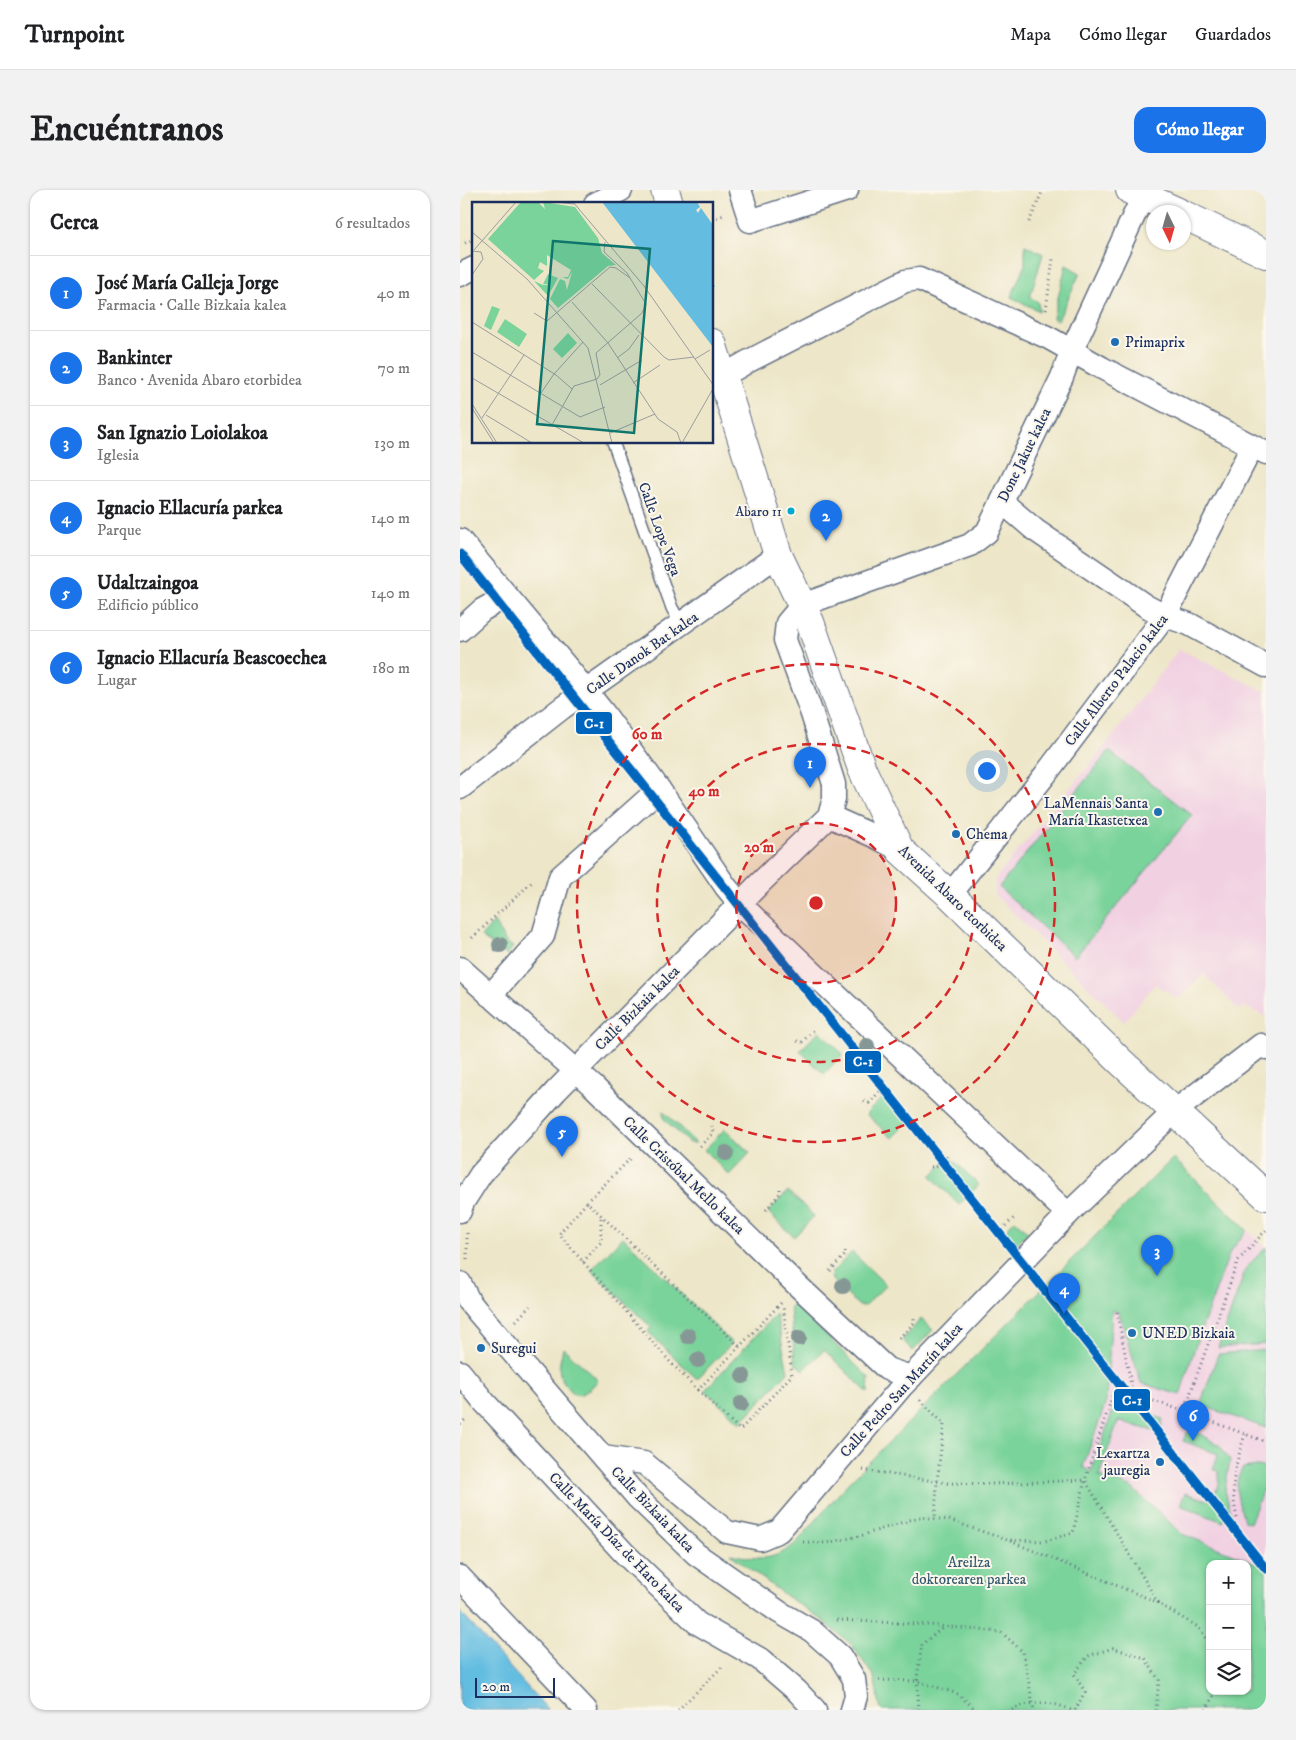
<!DOCTYPE html>
<html lang="es">
<meta charset="utf-8">
<style>
body{margin:0;font-family:"IM FELL DW Pica",serif;background:#f2f2f2;color:#202124}
.controls{position:absolute;right:15px;bottom:15px;display:grid;overflow:hidden;border-radius:10px;box-shadow:0 1px 4px #0004}
.controls button{width:45px;height:45px;display:grid;place-items:center;padding:0;border:0;border-bottom:1px solid #e0e0e0;background:#fff;color:#202124;font:25px sans-serif}
.compass{position:absolute;left:686px;top:15px;width:45px;height:45px;border-radius:50%;background:#fff;box-shadow:0 1px 4px #0004;rotate:175deg}
.scale{position:absolute;left:15px;bottom:12px;width:80px;box-sizing:border-box;padding-left:5px;border:2px solid #1b2f5e;border-top:0;font-size:14px;line-height:18px;white-space:nowrap;color:#1b2f5e;-webkit-text-stroke:4px #fbf7ec;paint-order:stroke}
.you{position:absolute;left:526px;top:580px;width:18px;height:18px;margin:-12px;border:4px solid #fff;border-radius:50%;background:#1a73e8;box-shadow:0 0 0 8px #1a73e833}
.badge{display:grid;place-items:center;width:32px;height:32px;border-radius:50%;background:#1a73e8;color:#fff;font-size:16px;font-weight:700}
.pin{position:absolute;translate:-50% -41px;filter:drop-shadow(0 1px 2px #0008)}
.pin::after{content:'';position:absolute;top:26px;width:18px;height:15px;background:inherit;clip-path:polygon(0 0,100% 0,50% 100%)}
.list{margin:0;padding:0;list-style:none}
h2{display:flex;justify-content:space-between;align-items:center;height:65px;margin:0;padding:0 20px;font-size:21px}
h2 small{font-size:16px;font-weight:400;color:#757577}
.list li{display:grid;grid-template-columns:32px 1fr auto;gap:15px;align-items:center;box-sizing:border-box;height:75px;padding:0 20px;border-top:1px solid #e0e0e0}
.list b{display:block;font-size:19px;white-space:nowrap}
.list p{margin:0;font-size:16px;white-space:nowrap;color:#757577}
.list em{font-size:16px;font-style:normal;color:#757577}
.icon{flex:none;width:28px;height:28px;fill:none;stroke:currentColor;stroke-width:2;stroke-linecap:round;stroke-linejoin:round}
.map{position:relative;flex:none;width:806px;height:1520px;overflow:hidden;border-radius:15px}
header{display:flex;align-items:center;gap:30px;box-sizing:border-box;height:70px;padding:0 25px;background:#fff;border-bottom:1px solid #e0e0e0}
header strong{font-size:24px}
nav{display:flex;gap:28px;margin-inline-start:auto;font-size:18px}
.intro{display:flex;align-items:center;justify-content:space-between;box-sizing:border-box;height:120px;padding:0 30px}
h1{margin:0;font-size:35px}
.button{padding:12px 22px;border-radius:15px;background:#1a73e8;color:#fff;font-size:18px;font-weight:700}
main{display:flex;gap:30px;padding:0 30px}
aside{flex:1;background:#fff;border-radius:15px;box-shadow:0 1px 4px #0004}
.map>svg:first-child{display:block}
.built{fill:#f1d0e2}
.green{fill:#79d39a;stroke:#4a817c;fill-rule:evenodd}
.water{fill:#64bde1;stroke:#4076a0}
.lines{fill:none;stroke-linecap:round;stroke-linejoin:round}
.lane-casing{stroke:#646f83;stroke-width:14}
.street-casing{stroke:#646f83;stroke-width:25}
.secondary-casing{stroke:#646f83;stroke-width:30}
.path{stroke:#646f83;stroke-width:3;stroke-dasharray:1 4;stroke-linecap:butt}
.lane{stroke:#fff;stroke-width:11}
.street{stroke:#fff;stroke-width:22}
.secondary{stroke:#fff;stroke-width:28}
.rail-1-casing{stroke:#fbf7ec;stroke-width:12}
.rail-1{stroke:#0065bd;stroke-width:9}
.tree{fill:#869896}
.ring{fill:none;stroke:#d62828;stroke-width:2.5;stroke-dasharray:9 6}
.poi-dot{fill:#1f6fb2;stroke:#fbf7ec;stroke-width:2}
.bus-dot{fill:#00a9ce;stroke:#fbf7ec;stroke-width:2}
.labels{text-anchor:middle;stroke-width:4;stroke-linejoin:round;paint-order:stroke}
.bus-label{font-size:14px;fill:#1b2f5e;stroke:#fbf7ec;text-anchor:end}
.poi-label{font-size:15px;fill:#1b2f5e;stroke:#fbf7ec;text-anchor:start}
.street-label{font-size:15px;fill:#1b2f5e;stroke:#fbf7ec}
.park-label{font-size:15px;fill:#32586d;stroke:#fbf7ec}
.inset-river{fill:none;stroke:#64bde1;stroke-width:2.5}
.inset-road{fill:none;stroke:#999d9e;stroke-width:1}
.view{fill:#0f766e;fill-opacity:0.15;stroke:#0f766e;stroke-width:2.5}
.inset-edge{fill:none;stroke:#1b2f5e;stroke-width:2.5}
.centre{fill:#d62828;stroke:#fbf7ec;stroke-width:2.5}
.ring-label{font-size:15px;text-anchor:middle;font-weight:bold;fill:#d62828;stroke:#fbf7ec;stroke-width:4;stroke-linejoin:round;paint-order:stroke}
.line-badge{stroke:#fbf7ec;stroke-width:2}
.badge-label{font-size:14px;text-anchor:middle;font-weight:bold;fill:#fff}
</style>
<header>
<strong>Turnpoint</strong>
<nav><a>Mapa</a><a>Cómo llegar</a><a>Guardados</a></nav>
</header>
<div class="intro"><h1>Encuéntranos</h1><a class="button">Cómo llegar</a></div>
<main>
<aside>
<h2>Cerca<small>6 resultados</small></h2>
<ul class="list">
<li><span class="badge">1</span><div><b>José María Calleja Jorge</b><p>Farmacia · Calle Bizkaia kalea</p></div><em>40 m</em></li>
<li><span class="badge">2</span><div><b>Bankinter</b><p>Banco · Avenida Abaro etorbidea</p></div><em>70 m</em></li>
<li><span class="badge">3</span><div><b>San Ignazio Loiolakoa</b><p>Iglesia</p></div><em>130 m</em></li>
<li><span class="badge">4</span><div><b>Ignacio Ellacuría parkea</b><p>Parque</p></div><em>140 m</em></li>
<li><span class="badge">5</span><div><b>Udaltzaingoa</b><p>Edificio público</p></div><em>140 m</em></li>
<li><span class="badge">6</span><div><b>Ignacio Ellacuría Beascoechea</b><p>Lugar</p></div><em>180 m</em></li>
</ul>
</aside>
<div class="map">
<svg width="806" height="1520" viewBox="0 0 806 1520">
<rect width="100%" height="100%" fill="#fbf7ec"/>
<filter id="ink" filterUnits="userSpaceOnUse"><feTurbulence type="fractalNoise" baseFrequency=".02" numOctaves="2"/><feDisplacementMap in="SourceGraphic" scale="10" xChannelSelector="R" yChannelSelector="G"/><feConvolveMatrix kernelMatrix="1 2 1 2 8 2 1 2 1" color-interpolation-filters="sRGB"/></filter>
<filter id="wash" filterUnits="userSpaceOnUse"><feTurbulence type="fractalNoise" baseFrequency=".0096" numOctaves="4" result="noise"/><feDisplacementMap in="SourceGraphic" scale="20" xChannelSelector="R" yChannelSelector="G"/><feGaussianBlur stdDeviation="1.12" result="paint"/><feColorMatrix in="noise" values="0 0 0 0 0 0 0 0 0 0 0 0 0 0 0 0 0 1.4 0 .05"/><feComposite in="paint" operator="in"/></filter>
<g filter="url(#wash)">
<rect width="100%" height="100%" fill="#ede6c8"/>
<g class="built">
<polygon points="719,459 806,502 806,827 784,816 779,820 744,784 718,809 695,794 664,832 535,705 535,689 646,555"/>
<polygon points="713,968 806,1058 806,1377 722,1344 525,1236"/>
</g>
<g class="green">
<polygon points="565,55 583,64 570,107 578,112 579,121 551,107 565,75"/>
<polygon points="606,75 620,83 598,130 593,128"/>
<polygon points="649,561 732,625 615,767 539,697"/>
<polygon points="34,732 45,751 53,757 47,765 21,747"/>
<polygon points="359,841 383,864 364,884 340,861"/>
<polygon points="426,904 451,929 432,948 406,924"/>
<polygon points="203,921 236,953 229,953 204,929"/>
<polygon points="265,939 290,963 269,985 244,960"/>
<polygon points="490,967 519,995 499,1015 471,986"/>
<path d="M713 968 787 1040 770 1062 737 1151 720 1205 681 1193 659 1123 652 1120 646 1212 623 1277 631 1282 656 1212 703 1229 700 1243 658 1231 639 1286 671 1297 722 1344 806 1377V1520H421L414 1487 391 1454 357 1426 326 1406 270 1364C299 1370 315 1372 338 1351L390 1291ZM750 1374H787V1501H750Z"/>
<polygon points="328,1001 354,1026 334,1047 308,1022"/>
<polygon points="555,1030 568,1042 550,1060 538,1048"/>
<polygon points="163,1047 272,1153 237,1189 188,1142 191,1137 131,1080"/>
<polygon points="806,1057 806,1154 758,1158 786,1078"/>
<polygon points="392,1062 426,1095 405,1116 399,1116 372,1090 371,1083"/>
<polygon points="336,1115 409,1188 408,1203 364,1160 344,1180 335,1173 330,1116"/>
<polygon points="316,1124 328,1182 280,1233 245,1200"/>
<polygon points="461,1129 473,1140 453,1161 442,1150"/>
<path d="M103 1158 138 1190 131 1198 120 1205C113 1204 111 1201 107 1196 95 1182 100 1174 103 1158Z"/>
<polygon points="806,1160 806,1238 740,1215 758,1164"/>
<path d="M731 1239 759 1255 770 1270 765 1300 772 1326 766 1324 763 1332 720 1315 725 1303 747 1310C757 1302 762 1294 758 1281L753 1280 758 1264 723 1251 726 1244Z"/>
<path d="M798 1276 806 1278V1291L790 1333 784 1331C779 1313 771 1295 783 1278Z"/>
</g>
<polygon class="water" points="0,1422 88,1520 0,1520"/>
</g>
<g filter="url(#ink)">
<g class="lines">
<defs>
<polyline id="lane" points="153,252 212,418 221,434"/>
<g id="street">
<polyline points="280,0 290,31 387,0"/>
<polyline points="135,14 161,0"/>
<polyline points="0,85 14,78"/>
<polyline points="263,186 287,172 445,91 459,89 589,148 642,178 806,263"/>
<polyline points="542,312 575,340 686,416 705,426 729,434 806,476"/>
<polyline points="0,350 111,482 143,522 199,599 266,697 280,714 608,1024"/>
<polyline points="0,440 22,420 47,406"/>
<polyline points="0,598 102,518 318,365"/>
<polyline points="369,626 416,647 440,660"/>
<polyline points="490,705 585,585 705,426 792,257"/>
<polyline points="0,778 134,897 337,1095 427,1179 451,1187"/>
<polyline points="30,806 83,746 100,687 199,599"/>
<polyline points="0,1021 3,1012 21,984 96,901 299,694 369,626 374,609 374,594 352,524 325,450 327,433 342,415 510,355 527,342 602,187 612,160 683,6"/>
<polyline points="0,1093 9,1111 17,1121 178,1308 236,1364 319,1422 352,1441 380,1466 394,1489 396,1506 392,1520"/>
<polyline points="0,1182 25,1213 165,1364 237,1433 300,1469 337,1501 355,1520"/>
<polyline points="143,1267 184,1273 267,1342 300,1349 319,1341 443,1195 608,1024 715,921 801,855 806,858"/>
<polyline points="0,1387 126,1520"/>
</g>
<g id="secondary">
<polyline points="205,0 209,14"/>
<polyline points="670,0 718,22"/>
<polyline points="724,25 806,64"/>
<polyline points="252,153 318,365 350,432 402,579 440,660 490,705 660,871 806,1006"/>
</g>
</defs>
<use href="#lane" class="lane-casing"/>
<use href="#street" class="street-casing"/>
<use href="#secondary" class="secondary-casing"/>
<g class="path">
<polyline points="252,29 264,25"/>
<polyline points="569,32 583,0"/>
<polyline points="5,53 14,49"/>
<polyline points="586,120 593,69"/>
<polyline points="12,748 72,692"/>
<polyline points="337,851 342,852 356,838"/>
<polyline points="404,911 409,913 421,900"/>
<polyline points="240,956 253,943 252,936"/>
<polyline points="471,977 476,977 488,965"/>
<polyline points="127,1012 172,967"/>
<polyline points="306,1020 320,1003 320,998"/>
<polyline points="537,1039 541,1040 554,1028"/>
<polyline points="7,1043 7,1070"/>
<polyline points="123,1072 141,1052 141,1026"/>
<polyline points="370,1081 385,1065 385,1060"/>
<polyline points="321,1113 238,1200 280,1240 332,1185 323,1116"/>
<polyline points="657,1122 673,1204"/>
<polyline points="56,1131 70,1116"/>
<polyline points="439,1148 454,1133 454,1128"/>
<polyline points="238,1200 211,1173 99,1044 127,1012 280,1157"/>
<polyline points="460,1210 484,1234 477,1291 475,1328"/>
<polyline points="724,1221 778,1071 806,1040"/>
<polyline points="0,1234 7,1228"/>
<polyline points="403,1280 487,1293 533,1294 625,1290 699,1414 738,1437 750,1454"/>
<path d="M777 1328C769 1292 775 1278 785 1244"/>
<polyline points="550,1351 699,1413"/>
<polyline points="343,1352 366,1353 400,1346 459,1327 489,1330 547,1350 585,1351 613,1343 625,1290 655,1198 724,1221 806,1252"/>
<polyline points="787,1375 789,1371"/>
<polyline points="377,1430 458,1434 541,1442 563,1462 574,1520"/>
<polyline points="419,1490 457,1491 498,1504 516,1520"/>
<polyline points="218,1520 263,1476"/>
<polyline points="459,1520 457,1488 462,1454 484,1437"/>
<path d="M552 1520C571 1510 592 1511 611 1520"/>
<polyline points="615,1520 625,1502 614,1484 628,1466 653,1458 685,1468 699,1490 696,1520"/>
<polyline points="746,1520 756,1501"/>
</g>
<use href="#lane" class="lane"/>
<use href="#street" class="street"/>
<use href="#secondary" class="secondary"/>
<defs>
<polyline id="rail-1" points="0,364 806,1379"/>
</defs>
<use href="#rail-1" class="rail-1-casing"/>
<use href="#rail-1" class="rail-1"/>
</g>
<g class="tree">
<circle cx="40" cy="755" r="8"/>
<circle cx="407" cy="856" r="8"/>
<circle cx="266" cy="963" r="8"/>
<circle cx="383" cy="1096" r="8"/>
<circle cx="228" cy="1146" r="8"/>
<circle cx="339" cy="1148" r="8"/>
<circle cx="238" cy="1170" r="8"/>
<circle cx="283" cy="1186" r="8"/>
<circle cx="281" cy="1214" r="8"/>
</g>
</g>
<circle cx="356" cy="713" r="80" fill="#d62828" fill-opacity=".12"/>
<g class="ring">
<circle cx="356" cy="713" r="80"/>
<circle cx="356" cy="713" r="159"/>
<circle cx="356" cy="713" r="239"/>
</g>
<g class="poi-dot">
<circle cx="655" cy="152" r="5"/>
<circle cx="698" cy="622" r="5"/>
<circle cx="496" cy="644" r="5"/>
<circle cx="672" cy="1143" r="5"/>
<circle cx="21" cy="1158" r="5"/>
<circle cx="700" cy="1272" r="5"/>
</g>
<circle class="bus-dot" cx="331" cy="321" r="4.5"/>
<g class="labels">
<g class="bus-label">
<text x="322" y="326">Abaro 11</text>
</g>
<g class="poi-label">
<text x="665" y="157">Primaprix</text>
<text x="688" y="618" text-anchor="end">LaMennais Santa<tspan x="688" dy="17">María Ikastetxea</tspan></text>
<text x="506" y="649">Chema</text>
<text x="682" y="1148">UNED Bizkaia</text>
<text x="31" y="1163">Suregui</text>
<text x="690" y="1268" text-anchor="end">Lexartza<tspan x="690" dy="17">jauregia</tspan></text>
</g>
<g class="street-label">
<text transform="translate(564 265) rotate(-64)" y="5">Done Jakue kalea</text>
<text transform="translate(200 339) rotate(70)" y="5">Calle Lope Vega</text>
<text transform="translate(182 463) rotate(-35)" y="5">Calle Danok Bat kalea</text>
<text transform="translate(656 490) rotate(-53)" y="5">Calle Alberto Palacio kalea</text>
<text transform="translate(493 708) rotate(44)" y="5">Avenida Abaro etorbidea</text>
<text transform="translate(177 818) rotate(-45)" y="5">Calle Bizkaia kalea</text>
<text transform="translate(224 985) rotate(44)" y="5">Calle Cristóbal Mello kalea</text>
<text transform="translate(441 1200) rotate(-48)" y="5">Calle Pedro San Martín kalea</text>
<text transform="translate(193 1319) rotate(46)" y="5">Calle Bizkaia kalea</text>
<text transform="translate(157 1352) rotate(46)" y="5">Calle María Díaz de Haro kalea</text>
</g>
<g class="park-label">
<text x="509" y="1377">Areilza<tspan x="509" dy="17">doktorearen parkea</tspan></text>
</g>
</g>
<g transform="translate(12 12)">
<rect width="241" height="241" fill="#ede6c8"/>
<path d="M49 0H66L73 7 71 0 103 5 126 36 130 51 144 63 136 64 86 106 78 97 88 77 93 79 95 88 100 70 96 77 90 75H96L99 68 75 53V64L68 60 66 66 72 69 62 78 16 37ZM76 72 86 76 76 94 62 79 71 83H79L71 82ZM20 104 28 107 19 128 12 124ZM33 117 55 132 47 145 25 130ZM96 131 105 141 90 156 81 147Z" fill="#79d39a"/>
<path d="M130 0H225L228 5 224 8 226 11 229 6 241 23V145Z" fill="#64bde1"/>
<path class="inset-river" d="M180 0 242 85"/>
<path class="inset-road" d="M84 0 102 2M101 0 172 84 242 184M0 30 55 77 116 146 140 241M2 48 44 0M0 49 9 50 11 57 0 73M120 82 192 155 197 158 222 155M100 100 136 141 186 217 205 230 209 241M62 111 75 119 138 65 144 66 158 76M0 120 84 173 100 187M0 150 108 215 133 205M145 156 157 147 167 133M223 157 238 148M0 176 112 241M125 177 128 173 124 151 170 111 174 102 155 71 132 50 133 40M161 181 188 163M128 183 170 158M69 191 82 172 111 140M0 202 25 241M0 206 22 241M14 213 60 241M10 216 52 153M80 223 102 184 125 177M138 231 183 212M210 241 242 185"/>
<path class="view" d="M81 39 178 47 162 231 65 222Z"/>
<rect width="241" height="241" class="inset-edge"/>
</g>
<circle cx="356" cy="713" r="8" class="centre"/>
<g class="ring-label">
<text x="187" y="549">60 m</text>
<text x="244" y="606">40 m</text>
<text x="299" y="662">20 m</text>
</g>
<g class="line-badge">
<rect x="115" y="521" width="38" height="24" rx="5" fill="#0065bd"/>
<rect x="384" y="860" width="38" height="24" rx="5" fill="#0065bd"/>
<rect x="653" y="1198" width="38" height="24" rx="5" fill="#0065bd"/>
</g>
<g class="badge-label">
<text x="134" y="538">C-1</text>
<text x="403" y="876">C-1</text>
<text x="672" y="1215">C-1</text>
</g>
</svg>
<div class="controls">
<button>+</button>
<button>−</button>
<button><svg class="icon" aria-label="layers" viewBox="0 0 24 24"><path d="M12 4l9 5-9 5-9-5zM3 14l9 5 9-5"/></svg></button>
</div>
<svg class="compass" viewBox="-18 -18 36 36"><path d="M0-13l5 13h-10z" fill="#e53935"/><path d="M0 13l5-13h-10z" fill="#757577"/></svg>
<div class="scale">20 m</div>
<div class="you"></div>
<div class="pin badge" style="left:350px;top:598px">1</div>
<div class="pin badge" style="left:366px;top:351px">2</div>
<div class="pin badge" style="left:697px;top:1086px">3</div>
<div class="pin badge" style="left:604px;top:1124px">4</div>
<div class="pin badge" style="left:102px;top:967px">5</div>
<div class="pin badge" style="left:733px;top:1251px">6</div>
</div>
</main>
